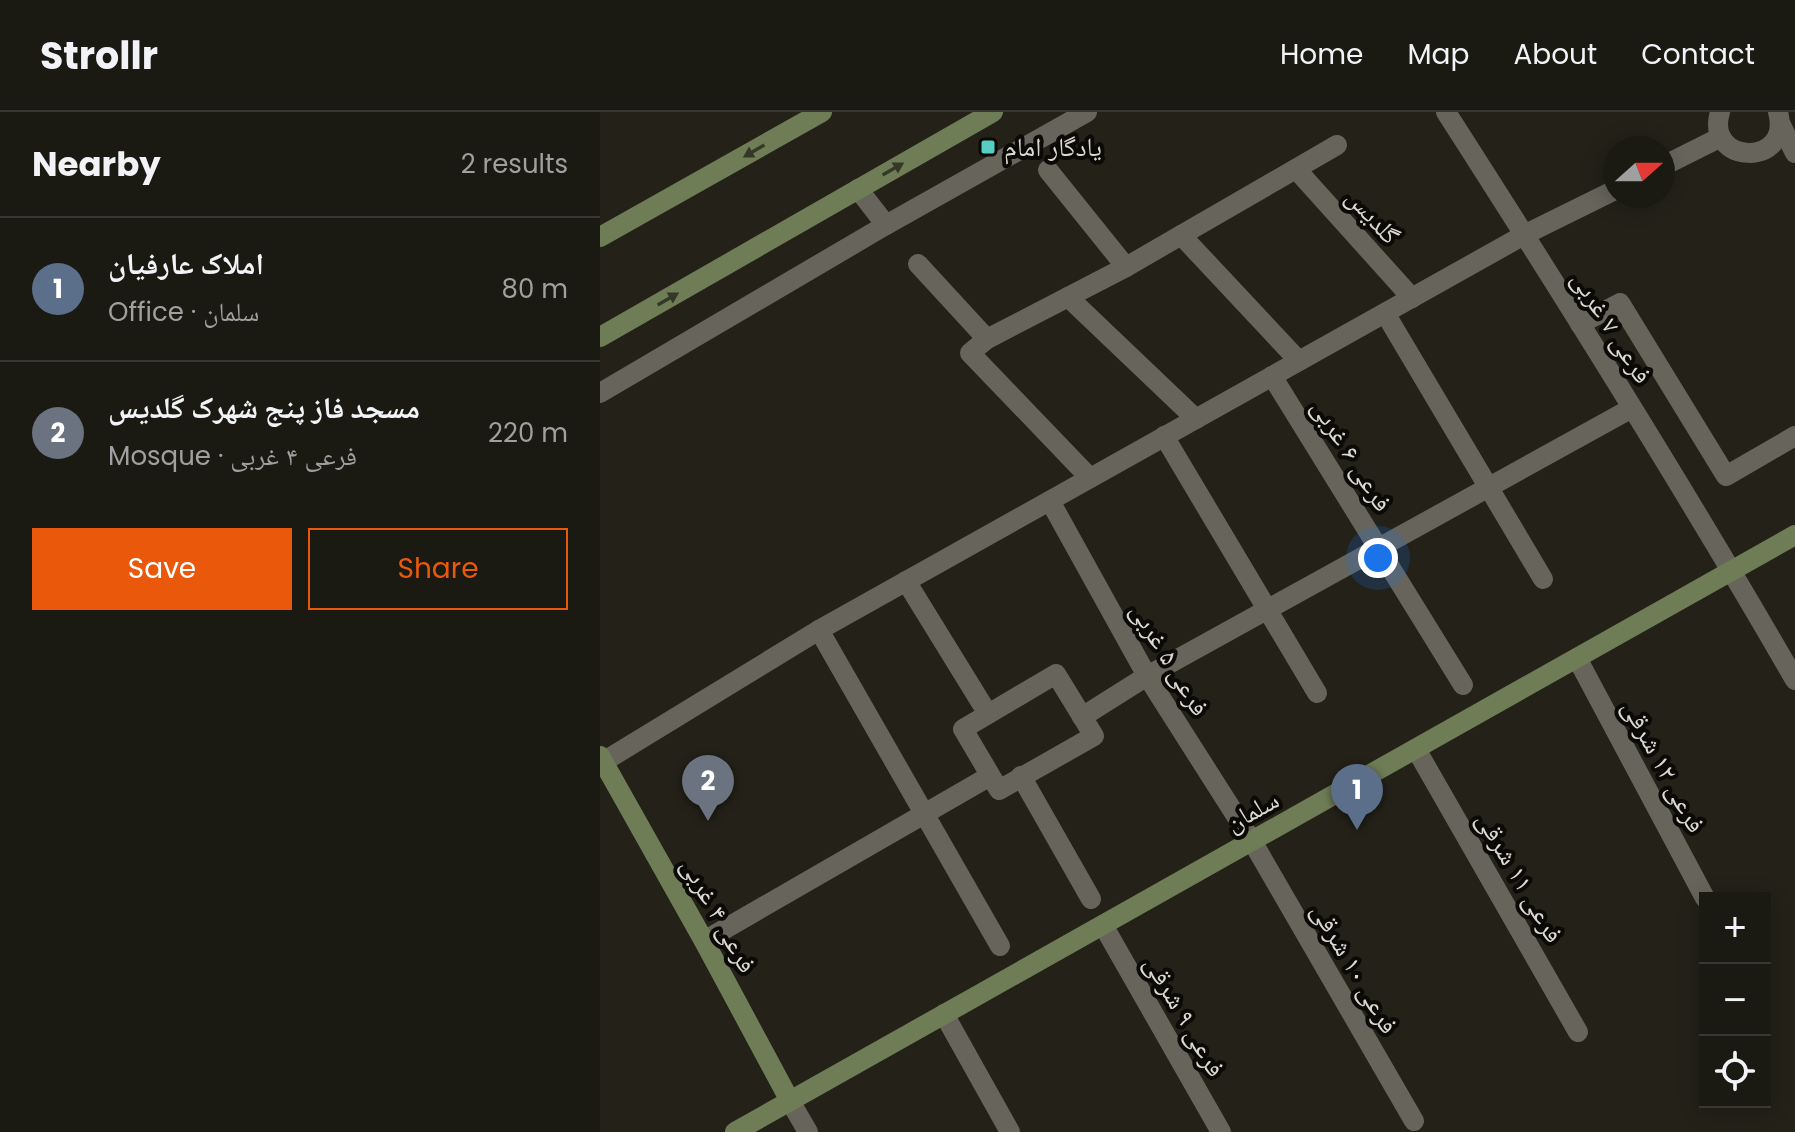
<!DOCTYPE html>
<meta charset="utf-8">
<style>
body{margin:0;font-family:Poppins,"Noto Naskh Arabic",sans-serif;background:#272620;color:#f1f3f6}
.controls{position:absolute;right:24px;bottom:24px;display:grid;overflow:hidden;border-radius:0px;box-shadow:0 4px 20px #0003}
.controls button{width:72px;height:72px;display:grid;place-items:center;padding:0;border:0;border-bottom:2px solid #383832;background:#1a1912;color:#f1f3f6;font:40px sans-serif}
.compass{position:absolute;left:1003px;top:24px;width:72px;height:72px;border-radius:50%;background:#1a1912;box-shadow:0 4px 20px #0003;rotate:69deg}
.you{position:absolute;left:778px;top:446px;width:28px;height:28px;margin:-20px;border:6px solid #fff;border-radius:50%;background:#1a73e8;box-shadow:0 0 0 12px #1a73e833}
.badge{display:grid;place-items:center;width:52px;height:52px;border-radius:50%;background:#ea580c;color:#fff;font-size:26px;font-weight:700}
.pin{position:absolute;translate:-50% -66px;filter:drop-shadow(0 2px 4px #0008)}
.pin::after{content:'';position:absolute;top:42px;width:28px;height:24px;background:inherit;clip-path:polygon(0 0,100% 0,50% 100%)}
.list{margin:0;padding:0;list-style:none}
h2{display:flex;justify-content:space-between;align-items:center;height:104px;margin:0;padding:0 32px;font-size:34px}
h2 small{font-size:26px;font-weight:400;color:#9fa09f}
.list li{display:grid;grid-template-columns:52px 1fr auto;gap:24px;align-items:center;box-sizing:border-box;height:144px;padding:0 32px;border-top:2px solid #383832}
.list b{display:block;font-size:30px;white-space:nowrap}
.list p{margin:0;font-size:26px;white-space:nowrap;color:#9fa09f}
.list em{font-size:26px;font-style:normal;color:#9fa09f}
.actions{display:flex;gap:16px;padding:24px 32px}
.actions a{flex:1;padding:18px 0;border:2px solid #ea580c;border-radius:0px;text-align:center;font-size:28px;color:#ea580c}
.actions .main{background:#ea580c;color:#fff}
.icon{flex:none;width:44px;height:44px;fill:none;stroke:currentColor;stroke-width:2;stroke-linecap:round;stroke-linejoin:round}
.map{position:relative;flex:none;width:1195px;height:1020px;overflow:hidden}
header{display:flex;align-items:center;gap:48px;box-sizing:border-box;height:112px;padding:0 40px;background:#1a1912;border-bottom:2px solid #383832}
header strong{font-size:38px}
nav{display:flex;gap:44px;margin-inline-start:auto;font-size:28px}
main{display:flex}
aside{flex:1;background:#1a1912}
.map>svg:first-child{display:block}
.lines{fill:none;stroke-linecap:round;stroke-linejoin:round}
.street{stroke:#67655b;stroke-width:20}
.secondary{stroke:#6f7d57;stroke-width:20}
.oneway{fill:#333827}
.poi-dot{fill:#56cec4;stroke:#0b0a07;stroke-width:3}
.labels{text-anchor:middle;stroke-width:8;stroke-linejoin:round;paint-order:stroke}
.poi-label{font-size:26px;fill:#dad9d3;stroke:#0b0a07;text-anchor:start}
.street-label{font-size:26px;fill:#dad9d3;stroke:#0b0a07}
</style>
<header>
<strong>Strollr</strong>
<nav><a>Home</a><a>Map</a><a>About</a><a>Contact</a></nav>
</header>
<main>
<aside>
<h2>Nearby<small>2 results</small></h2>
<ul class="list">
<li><span class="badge" style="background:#5c6f8a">1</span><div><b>املاک عارفیان</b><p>Office · سلمان</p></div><em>80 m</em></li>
<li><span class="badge" style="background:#6b7280">2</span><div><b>مسجد فاز پنج شهرک گلدیس</b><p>Mosque · فرعی ۴ غربی</p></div><em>220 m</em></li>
</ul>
<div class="actions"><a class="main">Save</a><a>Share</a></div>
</aside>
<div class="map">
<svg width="1195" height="1020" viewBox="0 0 1195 1020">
<rect width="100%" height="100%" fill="#232118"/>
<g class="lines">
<g class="street">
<path d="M846 0C966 187 1084 375 1195 568"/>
<path d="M1120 0C1104 53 1193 56 1178 0"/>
<polyline points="1181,13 1195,41"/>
<polyline points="1063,54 1121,25"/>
<polyline points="696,57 812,186"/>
<polyline points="448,58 526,155"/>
<polyline points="258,77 286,113 487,0"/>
<polyline points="581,123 699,249"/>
<polyline points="318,152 387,227"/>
<polyline points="468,185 596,307"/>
<polyline points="785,201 943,467"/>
<polyline points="980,212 1020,191 1126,364 1195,324"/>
<polyline points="672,264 863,573"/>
<polyline points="0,281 286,113"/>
<polyline points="564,324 717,581"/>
<polyline points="490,366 370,241 387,227 526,155 737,33"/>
<polyline points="450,389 547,564 652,729 814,1009"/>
<polyline points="306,469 388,602"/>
<polyline points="219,518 400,834"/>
<polyline points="977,546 1105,786"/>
<polygon points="456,562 494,624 399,678 363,617"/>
<polyline points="482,605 547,564 1032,296"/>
<polyline points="816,637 978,920"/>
<polyline points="3,650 219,518 924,123 1015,78"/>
<polyline points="421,664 491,787"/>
<polyline points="503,813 621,1020"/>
<polyline points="104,829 390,664"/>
<polyline points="344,902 410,1020"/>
<polyline points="190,989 208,1020"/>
</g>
<g class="secondary">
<polyline points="0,125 222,0"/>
<polyline points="0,225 393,0"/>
<polyline points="0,644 104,829 190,989"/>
<polyline points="135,1020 1195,423"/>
</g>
</g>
<defs><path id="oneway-solid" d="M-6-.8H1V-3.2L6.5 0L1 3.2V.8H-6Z" transform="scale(2)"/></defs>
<g class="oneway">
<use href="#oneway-solid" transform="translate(154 39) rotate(150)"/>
<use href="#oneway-solid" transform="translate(293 57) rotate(-30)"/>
<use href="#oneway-solid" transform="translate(68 187) rotate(-30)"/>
</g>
<rect class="poi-dot" x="380" y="27" width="16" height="16" rx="4"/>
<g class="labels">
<g class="poi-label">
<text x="404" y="44">یادگار امام</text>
</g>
<g class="street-label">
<text transform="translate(773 104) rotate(48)" y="9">گلدیس</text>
<text transform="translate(1012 215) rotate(58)" y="9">فرعی ۷ غربی</text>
<text transform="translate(752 343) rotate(58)" y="9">فرعی ۶ غربی</text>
<text transform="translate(570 547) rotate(59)" y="9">فرعی ۵ غربی</text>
<text transform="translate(1064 654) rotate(62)" y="9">فرعی ۱۲ شرقی</text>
<text transform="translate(652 699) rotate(-29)" y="9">سلمان</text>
<text transform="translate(920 765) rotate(60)" y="9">فرعی ۱۱ شرقی</text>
<text transform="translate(119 803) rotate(61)" y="9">فرعی ۴ غربی</text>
<text transform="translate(755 856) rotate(60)" y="9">فرعی ۱۰ شرقی</text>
<text transform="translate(585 904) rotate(60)" y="9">فرعی ۹ شرقی</text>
</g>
</g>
</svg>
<div class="controls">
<button>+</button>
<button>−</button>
<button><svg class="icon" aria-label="locate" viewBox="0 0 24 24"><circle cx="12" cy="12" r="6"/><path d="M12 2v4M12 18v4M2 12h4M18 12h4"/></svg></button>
</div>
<svg class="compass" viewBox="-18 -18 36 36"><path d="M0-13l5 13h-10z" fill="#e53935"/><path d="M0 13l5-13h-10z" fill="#9fa09f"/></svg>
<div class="you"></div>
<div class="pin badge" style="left:757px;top:718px;background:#5c6f8a">1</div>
<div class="pin badge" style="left:108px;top:709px;background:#6b7280">2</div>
</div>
</main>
